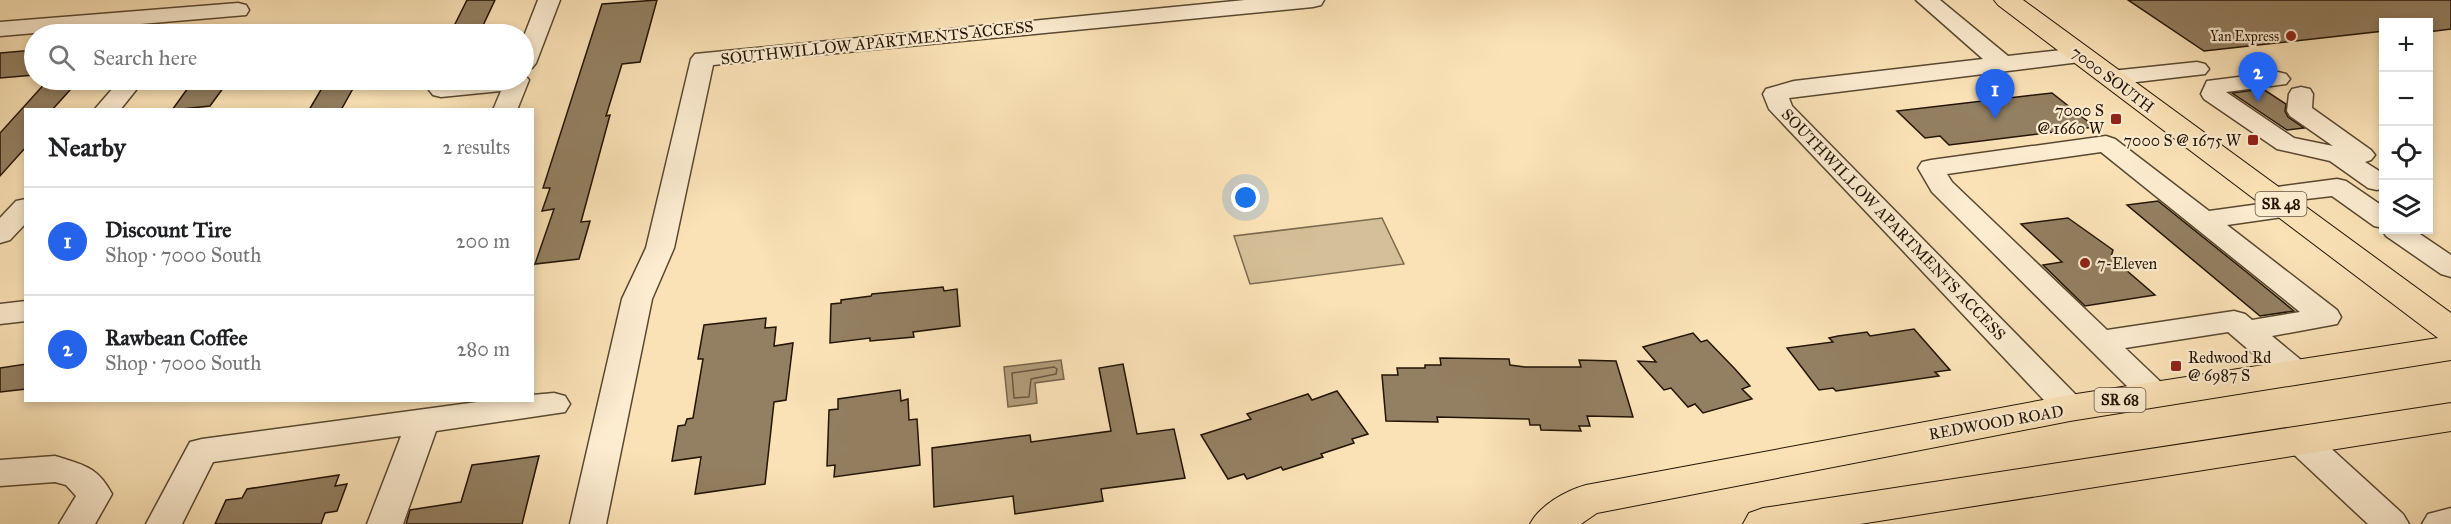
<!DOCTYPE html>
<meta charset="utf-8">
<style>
body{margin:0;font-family:"IM FELL Great Primer",serif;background:#f6f6f6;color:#202124}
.controls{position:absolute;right:18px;top:18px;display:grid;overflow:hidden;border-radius:0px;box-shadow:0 3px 9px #0003}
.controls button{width:54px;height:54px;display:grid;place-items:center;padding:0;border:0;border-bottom:2px solid #e0e0e0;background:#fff;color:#202124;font:30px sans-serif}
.you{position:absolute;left:1246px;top:198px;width:21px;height:21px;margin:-15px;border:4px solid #fff;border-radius:50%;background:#1a73e8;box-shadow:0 0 0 9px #1a73e833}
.badge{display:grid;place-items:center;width:39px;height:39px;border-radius:50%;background:#2563eb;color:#fff;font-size:20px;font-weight:700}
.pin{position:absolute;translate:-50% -50px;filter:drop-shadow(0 2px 3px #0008)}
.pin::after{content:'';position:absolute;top:32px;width:21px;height:18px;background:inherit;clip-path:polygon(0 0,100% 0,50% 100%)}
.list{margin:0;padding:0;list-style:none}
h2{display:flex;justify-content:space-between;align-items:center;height:78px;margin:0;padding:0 24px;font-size:26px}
h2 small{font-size:20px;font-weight:400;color:#757577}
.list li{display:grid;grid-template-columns:39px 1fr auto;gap:18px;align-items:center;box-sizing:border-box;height:108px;padding:0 24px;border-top:2px solid #e0e0e0}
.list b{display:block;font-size:22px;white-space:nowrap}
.list p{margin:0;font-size:20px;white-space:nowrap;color:#757577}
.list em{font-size:20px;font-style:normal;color:#757577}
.icon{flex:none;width:33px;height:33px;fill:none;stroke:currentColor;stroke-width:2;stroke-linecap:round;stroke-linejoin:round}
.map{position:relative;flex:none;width:2451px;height:524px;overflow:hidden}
.search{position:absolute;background:#fff;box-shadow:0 3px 9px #0003;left:24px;top:24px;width:510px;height:66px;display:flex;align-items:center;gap:15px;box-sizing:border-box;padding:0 21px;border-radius:33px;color:#757577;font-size:22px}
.panel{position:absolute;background:#fff;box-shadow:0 3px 9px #0003;left:24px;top:108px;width:510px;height:294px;border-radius:0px}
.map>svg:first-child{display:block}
.green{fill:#d5bf98;stroke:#7c6a4e;stroke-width:1.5}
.water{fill:#b19c79;stroke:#78664a;stroke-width:1.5}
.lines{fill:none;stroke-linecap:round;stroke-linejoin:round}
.shore{stroke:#6a583e;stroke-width:1.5}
.building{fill:#937f61;stroke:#231404;stroke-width:1.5}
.minor-casing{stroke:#594830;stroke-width:3}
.major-casing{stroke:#231404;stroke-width:2}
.minor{fill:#fcecd0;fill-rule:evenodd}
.major{fill:#fae2b6;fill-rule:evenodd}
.poi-dot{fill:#8f2418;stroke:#fcecd0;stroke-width:2}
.labels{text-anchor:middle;stroke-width:4.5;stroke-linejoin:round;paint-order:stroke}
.far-poi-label{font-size:14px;fill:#231404;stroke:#fcecd0;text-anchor:end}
.shield{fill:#fcecd0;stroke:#645541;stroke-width:1.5}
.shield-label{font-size:15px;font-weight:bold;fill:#231404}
.street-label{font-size:16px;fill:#231404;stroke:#fcecd0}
.poi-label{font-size:16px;fill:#231404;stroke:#fcecd0;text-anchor:end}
</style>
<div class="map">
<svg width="2451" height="524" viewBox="0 0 2451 524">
<rect width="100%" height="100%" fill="#fae2b6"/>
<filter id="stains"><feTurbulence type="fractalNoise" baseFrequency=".00333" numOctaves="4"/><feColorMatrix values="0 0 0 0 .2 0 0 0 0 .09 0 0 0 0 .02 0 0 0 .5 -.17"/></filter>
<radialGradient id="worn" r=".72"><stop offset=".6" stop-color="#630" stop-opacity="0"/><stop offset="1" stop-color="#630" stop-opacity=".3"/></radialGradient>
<polygon class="green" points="1382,218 1404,264 1250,284 1234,236"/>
<polygon class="water" points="1061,360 1064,379 1035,383 1037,403 1008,407 1004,367"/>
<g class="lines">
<polygon class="shore" points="1054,367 1057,369 1056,374 1031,379 1029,397 1014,398 1012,373"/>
</g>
<g class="building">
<polygon points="467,0 495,0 479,34 450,34"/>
<polygon points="657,0 640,62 622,64 606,116 610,115 581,222 590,221 579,259 535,264 554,209 542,211 550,188 543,188 602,4"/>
<polygon points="2128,0 2451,0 2451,29 2428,32 2428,22 2384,22 2384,31 2204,51"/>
<polygon points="34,50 34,75 0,78 0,53"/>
<polygon points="48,80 79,80 52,110 26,110 26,147 0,176 0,133"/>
<polygon points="229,80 210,106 172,110 193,81"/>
<polygon points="355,85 341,110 309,110 322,88"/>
<polygon points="2263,89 2286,104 2285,111 2288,117 2304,128 2287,130 2232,93"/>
<polygon points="2052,93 2095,127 1949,145 1940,136 1925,138 1897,111"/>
<polygon points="2158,201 2244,270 2294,311 2260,316 2127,205"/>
<polygon points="2068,218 2113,250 2111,257 2155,295 2085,306 2043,265 2062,262 2021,224"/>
<polygon points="943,287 944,291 957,289 960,326 913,332 914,337 870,341 870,338 830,343 831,304 841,303 841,300 871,296 872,294"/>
<polygon points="766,318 765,328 776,327 774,346 793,343 786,400 774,402 765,484 695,494 701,457 672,461 678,426 685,425 687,419 693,418 703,359 698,359 704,325"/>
<polygon points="1914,329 1950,370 1935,372 1939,376 1836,391 1833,388 1819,390 1787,348 1833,342 1829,338 1838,336 1867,332 1870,336"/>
<polygon points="1693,333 1701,342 1707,340 1735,369 1750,386 1742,389 1752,399 1703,413 1695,404 1688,407 1671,388 1664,390 1638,361 1656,362 1643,347"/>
<polygon points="1440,358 1509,359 1510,365 1525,367 1581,367 1579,360 1616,361 1633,417 1587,416 1590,426 1579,426 1581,431 1541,430 1540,425 1530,425 1529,419 1437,417 1438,422 1386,421 1382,375 1398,375 1397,368 1425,368 1425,365 1441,365"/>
<polygon points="26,364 26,389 0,392 0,368"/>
<polygon points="1123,364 1137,434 1174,429 1185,478 1101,489 1103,501 1015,514 1013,496 934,507 932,448 1030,435 1031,442 1111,431 1099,368"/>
<polygon points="900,390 901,401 908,399 909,420 917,419 920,465 834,477 835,465 827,466 829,410 838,409 838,399"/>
<polygon points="1337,391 1368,434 1352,439 1354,443 1321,454 1323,457 1283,470 1281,467 1247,479 1244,474 1228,479 1201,435 1251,419 1247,414 1308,394 1312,400"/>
<polygon points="539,456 522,524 406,524 410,510 461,502 472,465"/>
<polygon points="339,475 335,486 347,484 337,511 325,513 321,524 215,524 226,500 242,498 247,489"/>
</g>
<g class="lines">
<defs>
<g id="minor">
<polygon points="538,0 560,0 536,63 532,68 524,70 524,36"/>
<polygon points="1245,0 1324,0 1321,5 1313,7 713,65 674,248 652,299 606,524 570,524 622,299 646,248 691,59 695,54"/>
<polygon points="1916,0 1940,0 2008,56 2080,48 2088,50 2092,55 2088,60 2080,62 1789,98 1792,106 2081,400 2086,408 2081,416 2070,420 2059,416 1769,109 1763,94 1766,89 1794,81 1983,59"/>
<polygon points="238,3 246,5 249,10 246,15 0,36 0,22"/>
<polygon points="2197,62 2205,64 2209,69 2205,74 2111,85 2103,83 2099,78 2103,73 2111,71"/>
<polygon points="2278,72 2286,74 2290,79 2286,84 2226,92 2294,138 2333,146 2290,116 2287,111 2289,94 2292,89 2301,87 2310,89 2313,94 2312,108 2371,150 2375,155 2371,160 2365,162 2384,174 2384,188 2377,190 2368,188 2330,161 2277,149 2204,99 2201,94 2207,81"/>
<path d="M524 74 529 80 517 110H493L501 91 441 97 433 95 429 90 433 85C462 78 493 80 524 80Z"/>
<polygon points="120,80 144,80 120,110 94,110"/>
<path d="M2106 136 2115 139 2209 211 2267 203 2261 202 2257 196 2261 190 2270 188 2337 179 2346 181 2384 207V230H2414L2451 255V277L2441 274 2386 236 2382 230 2383 228 2374 226 2332 196 2289 201 2297 203 2301 209 2297 215 2227 225 2337 310 2341 317 2337 324 2272 336 2307 365 2312 373 2307 381 2296 384 2285 381 2228 332 2125 348 2166 387 2171 395 2166 403 2155 406 2144 403 1932 192 1918 168 1922 162 1931 160ZM2101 152 2300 312 2252 320 2245 314 2234 311 2107 330 1952 182 1947 174Z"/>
<polygon points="26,199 26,223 10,240 0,243 0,218 16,201"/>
<polygon points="26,301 26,321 0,324 0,304"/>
<polygon points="554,393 565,396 570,404 565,412 436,431 403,524 367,524 401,436 213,462 182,524 146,524 190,442 202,439 492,400 532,400 532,395"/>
<polygon points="2301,429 2313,432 2403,514 2409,524 2368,524 2289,450 2284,441 2289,432"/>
<path d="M55 456C83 465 97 466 112 494L95 524H59L76 496 66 485 55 482 0 486V460Z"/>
<polygon points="2451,508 2451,524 2422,524 2428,514"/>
</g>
<g id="major">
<path d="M1994 0H2023L2451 313V360L2070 421 1597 513 1581 524H1530C1540 505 1565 491 1586 485L2070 395 2438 338 1998 5Z"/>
<polygon points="2451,403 2451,431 1860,524 1743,524 1749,513 1763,508"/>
</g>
</defs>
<use href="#minor" class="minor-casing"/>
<use href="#major" class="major-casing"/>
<use href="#minor" class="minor"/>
<use href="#major" class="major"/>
</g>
<g class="poi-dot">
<circle cx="2291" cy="36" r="6"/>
<rect x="2110" y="113" width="12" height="12" rx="3"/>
<rect x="2247" y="134" width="12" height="12" rx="3"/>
<circle cx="2085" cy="263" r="6"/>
<rect x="2170" y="360" width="12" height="12" rx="3"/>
</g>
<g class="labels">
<g class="far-poi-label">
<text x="2279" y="41">Yan Express</text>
</g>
<g class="shield">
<rect x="2255.5" y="192" width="51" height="24" rx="4.5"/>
<rect x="2094.5" y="388" width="51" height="24" rx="4.5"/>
</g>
<g class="shield-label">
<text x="2281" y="209">SR 48</text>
<text x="2120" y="405">SR 68</text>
</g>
<g class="street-label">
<text transform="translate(877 42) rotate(-6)" y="6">SOUTHWILLOW APARTMENTS ACCESS</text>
<text transform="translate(2113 79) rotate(37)" y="6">7000 SOUTH</text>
<text transform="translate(1894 224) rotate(46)" y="6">SOUTHWILLOW APARTMENTS ACCESS</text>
<text transform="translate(1996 422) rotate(-10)" y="6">REDWOOD ROAD</text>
</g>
<g class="poi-label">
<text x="2104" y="116">7000 S<tspan x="2104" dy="18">@ 1660 W</tspan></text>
<text x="2241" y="146">7000 S @ 1675 W</text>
<text x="2097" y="269" text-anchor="start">7-Eleven</text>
<text x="2188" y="363" text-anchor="start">Redwood Rd<tspan x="2188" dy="18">@ 6987 S</tspan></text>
</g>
</g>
<rect width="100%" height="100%" filter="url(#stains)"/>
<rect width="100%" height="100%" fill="url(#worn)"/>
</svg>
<div class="controls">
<button>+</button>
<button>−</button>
<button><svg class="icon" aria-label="locate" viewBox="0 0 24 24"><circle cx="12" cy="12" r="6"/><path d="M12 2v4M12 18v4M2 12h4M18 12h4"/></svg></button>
<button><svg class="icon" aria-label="layers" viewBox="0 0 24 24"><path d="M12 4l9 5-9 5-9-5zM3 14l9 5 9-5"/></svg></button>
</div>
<div class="you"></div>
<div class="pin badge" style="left:1995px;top:119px">1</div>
<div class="pin badge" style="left:2258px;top:102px">2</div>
<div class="search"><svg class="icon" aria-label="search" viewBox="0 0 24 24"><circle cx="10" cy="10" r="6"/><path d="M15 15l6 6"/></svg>Search here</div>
<section class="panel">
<h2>Nearby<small>2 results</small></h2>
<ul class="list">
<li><span class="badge">1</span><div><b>Discount Tire</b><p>Shop · 7000 South</p></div><em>200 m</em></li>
<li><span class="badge">2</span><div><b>Rawbean Coffee</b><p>Shop · 7000 South</p></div><em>280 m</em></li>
</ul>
</section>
</div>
